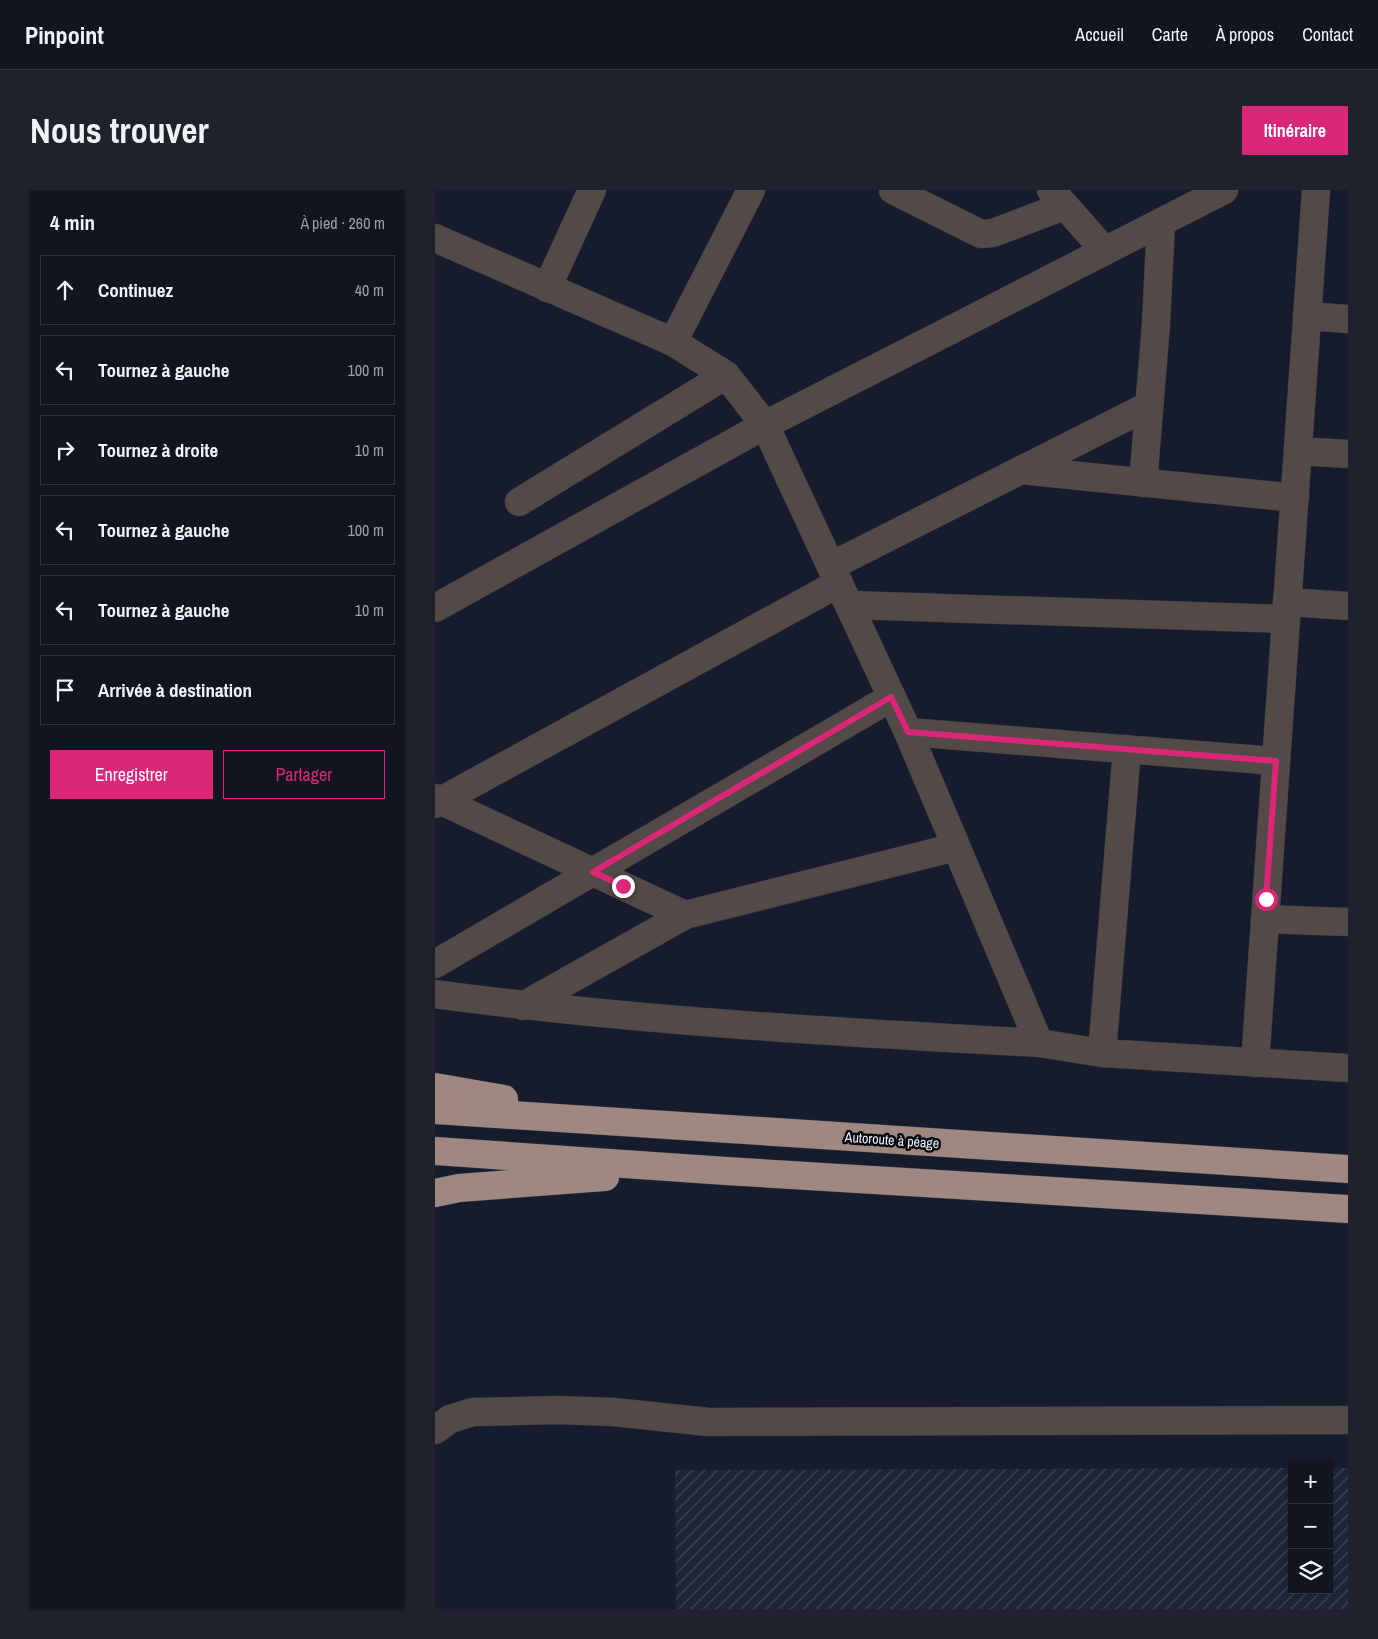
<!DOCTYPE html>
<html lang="fr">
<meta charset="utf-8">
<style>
body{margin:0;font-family:"Archivo Narrow",sans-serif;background:#1e222d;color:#f1f3f6}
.controls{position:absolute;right:15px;bottom:15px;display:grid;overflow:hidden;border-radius:0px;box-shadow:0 1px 4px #0004}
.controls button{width:45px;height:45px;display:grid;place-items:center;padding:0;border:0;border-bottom:1px solid #30343e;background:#101520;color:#f1f3f6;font:25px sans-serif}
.stop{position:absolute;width:15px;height:15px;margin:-11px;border:4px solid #db2777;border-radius:50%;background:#fff}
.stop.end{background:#db2777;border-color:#fff;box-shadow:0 1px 5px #0008}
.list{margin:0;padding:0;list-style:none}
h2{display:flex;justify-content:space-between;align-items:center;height:65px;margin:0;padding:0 20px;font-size:21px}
h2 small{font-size:16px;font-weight:400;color:#9c9fa5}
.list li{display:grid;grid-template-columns:32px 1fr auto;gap:15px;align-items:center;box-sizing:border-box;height:70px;margin:0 10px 10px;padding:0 10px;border:1px solid #30343e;border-radius:0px}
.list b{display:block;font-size:19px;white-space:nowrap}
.list em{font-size:16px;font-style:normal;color:#9c9fa5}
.actions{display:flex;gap:10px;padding:15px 20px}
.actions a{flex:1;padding:11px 0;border:1px solid #db2777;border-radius:0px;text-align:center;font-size:18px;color:#db2777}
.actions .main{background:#db2777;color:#fff}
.icon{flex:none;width:28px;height:28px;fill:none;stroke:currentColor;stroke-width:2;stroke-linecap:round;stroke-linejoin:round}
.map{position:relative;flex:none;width:913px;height:1419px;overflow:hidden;border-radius:0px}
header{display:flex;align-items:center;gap:30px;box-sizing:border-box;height:70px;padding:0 25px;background:#101520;border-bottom:1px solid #30343e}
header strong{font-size:24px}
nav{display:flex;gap:28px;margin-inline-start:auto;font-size:18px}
.intro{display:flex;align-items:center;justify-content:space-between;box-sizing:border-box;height:120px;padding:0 30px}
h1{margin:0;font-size:35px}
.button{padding:12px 22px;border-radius:0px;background:#db2777;color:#fff;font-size:18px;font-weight:700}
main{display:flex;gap:30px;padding:0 30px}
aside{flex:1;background:#101520;border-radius:0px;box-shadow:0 1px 4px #0004}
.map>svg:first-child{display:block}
.industrial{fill:url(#industrial-furrows)}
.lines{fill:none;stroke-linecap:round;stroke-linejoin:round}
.minor-casing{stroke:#303644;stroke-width:29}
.highway-casing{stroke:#303644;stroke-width:29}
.minor{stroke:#534947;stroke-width:28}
.highway{stroke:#9f8782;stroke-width:28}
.route{stroke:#db2777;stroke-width:6}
.labels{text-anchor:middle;stroke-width:5;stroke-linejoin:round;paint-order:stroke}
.street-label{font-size:14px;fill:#edf2fd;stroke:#05070d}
</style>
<header>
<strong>Pinpoint</strong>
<nav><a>Accueil</a><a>Carte</a><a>À propos</a><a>Contact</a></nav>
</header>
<div class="intro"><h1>Nous trouver</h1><a class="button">Itinéraire</a></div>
<main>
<aside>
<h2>4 min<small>À pied · 260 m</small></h2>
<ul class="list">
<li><svg class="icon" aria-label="ahead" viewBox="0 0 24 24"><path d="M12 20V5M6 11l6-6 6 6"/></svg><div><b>Continuez</b></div><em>40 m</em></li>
<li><svg class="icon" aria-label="left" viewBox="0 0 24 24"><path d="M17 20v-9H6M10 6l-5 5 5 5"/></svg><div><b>Tournez à gauche</b></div><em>100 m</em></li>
<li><svg class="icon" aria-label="right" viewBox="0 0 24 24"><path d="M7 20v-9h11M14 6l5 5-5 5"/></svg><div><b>Tournez à droite</b></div><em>10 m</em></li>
<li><svg class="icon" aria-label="left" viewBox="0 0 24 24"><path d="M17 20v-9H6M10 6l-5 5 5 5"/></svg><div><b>Tournez à gauche</b></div><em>100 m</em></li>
<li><svg class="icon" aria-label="left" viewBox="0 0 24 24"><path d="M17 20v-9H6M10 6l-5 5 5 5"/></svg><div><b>Tournez à gauche</b></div><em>10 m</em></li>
<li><svg class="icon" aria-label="arrive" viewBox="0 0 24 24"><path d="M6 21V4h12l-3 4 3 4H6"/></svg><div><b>Arrivée à destination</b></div></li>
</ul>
<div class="actions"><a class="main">Enregistrer</a><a>Partager</a></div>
</aside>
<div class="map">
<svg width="913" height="1419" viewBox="0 0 913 1419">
<defs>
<pattern id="industrial-furrows" width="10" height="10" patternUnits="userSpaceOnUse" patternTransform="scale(1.25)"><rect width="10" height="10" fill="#1d2639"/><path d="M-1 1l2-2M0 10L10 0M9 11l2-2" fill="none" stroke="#3e4657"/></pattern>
</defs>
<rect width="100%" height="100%" fill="#161c2b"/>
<polygon class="industrial" points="857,1278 857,1400 894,1400 894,1278 913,1278 913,1419 241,1419 240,1280"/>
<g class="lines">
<defs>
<g id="minor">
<polyline points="458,0 546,44 558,43 629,16"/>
<polyline points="616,0 670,61"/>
<polyline points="0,48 238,152 291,185 330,235 473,542 604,853 667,863 913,878"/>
<polyline points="112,98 157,0"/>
<polyline points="872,126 913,129"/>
<polyline points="238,152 316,0"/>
<polyline points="863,261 913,264"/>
<polyline points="586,280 860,308"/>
<polyline points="708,293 721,134 726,33"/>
<polyline points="84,312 291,185"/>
<polyline points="396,376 713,216"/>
<polyline points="852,412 913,416"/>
<polyline points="415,415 851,429"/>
<polyline points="0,418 330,235 789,0"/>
<polyline points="473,542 841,571"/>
<polyline points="0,608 250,725"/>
<polyline points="0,614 404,393"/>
<polyline points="830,729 913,732"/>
<polyline points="0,774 457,507"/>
<path d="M0 804C200 831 402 842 604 853"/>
<polyline points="88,816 250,725 521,657"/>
<polyline points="667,863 692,559"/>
<polyline points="820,873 881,0"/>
<polyline points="0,1240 15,1229 38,1222 123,1220 179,1222 273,1232 913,1230"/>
</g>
<g id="highway">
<polyline points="0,897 69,909"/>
<polyline points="0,920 913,979"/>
<polyline points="0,961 291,981 913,1019"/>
<polyline points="0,1003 24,998 170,987"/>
</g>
</defs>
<use href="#minor" class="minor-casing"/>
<use href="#highway" class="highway-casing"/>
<use href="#minor" class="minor"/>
<use href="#highway" class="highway"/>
</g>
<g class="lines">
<polyline class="route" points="188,696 158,682 456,507 473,542 841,571 831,709"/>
</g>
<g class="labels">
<g class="street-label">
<text transform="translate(457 950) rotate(4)" y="5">Autoroute à péage</text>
</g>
</g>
</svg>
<div class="controls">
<button>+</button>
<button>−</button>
<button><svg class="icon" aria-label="layers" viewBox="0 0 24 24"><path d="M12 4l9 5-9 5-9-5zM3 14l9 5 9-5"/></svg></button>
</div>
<div class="stop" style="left:831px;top:709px"></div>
<div class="stop end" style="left:188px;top:696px"></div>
</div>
</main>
